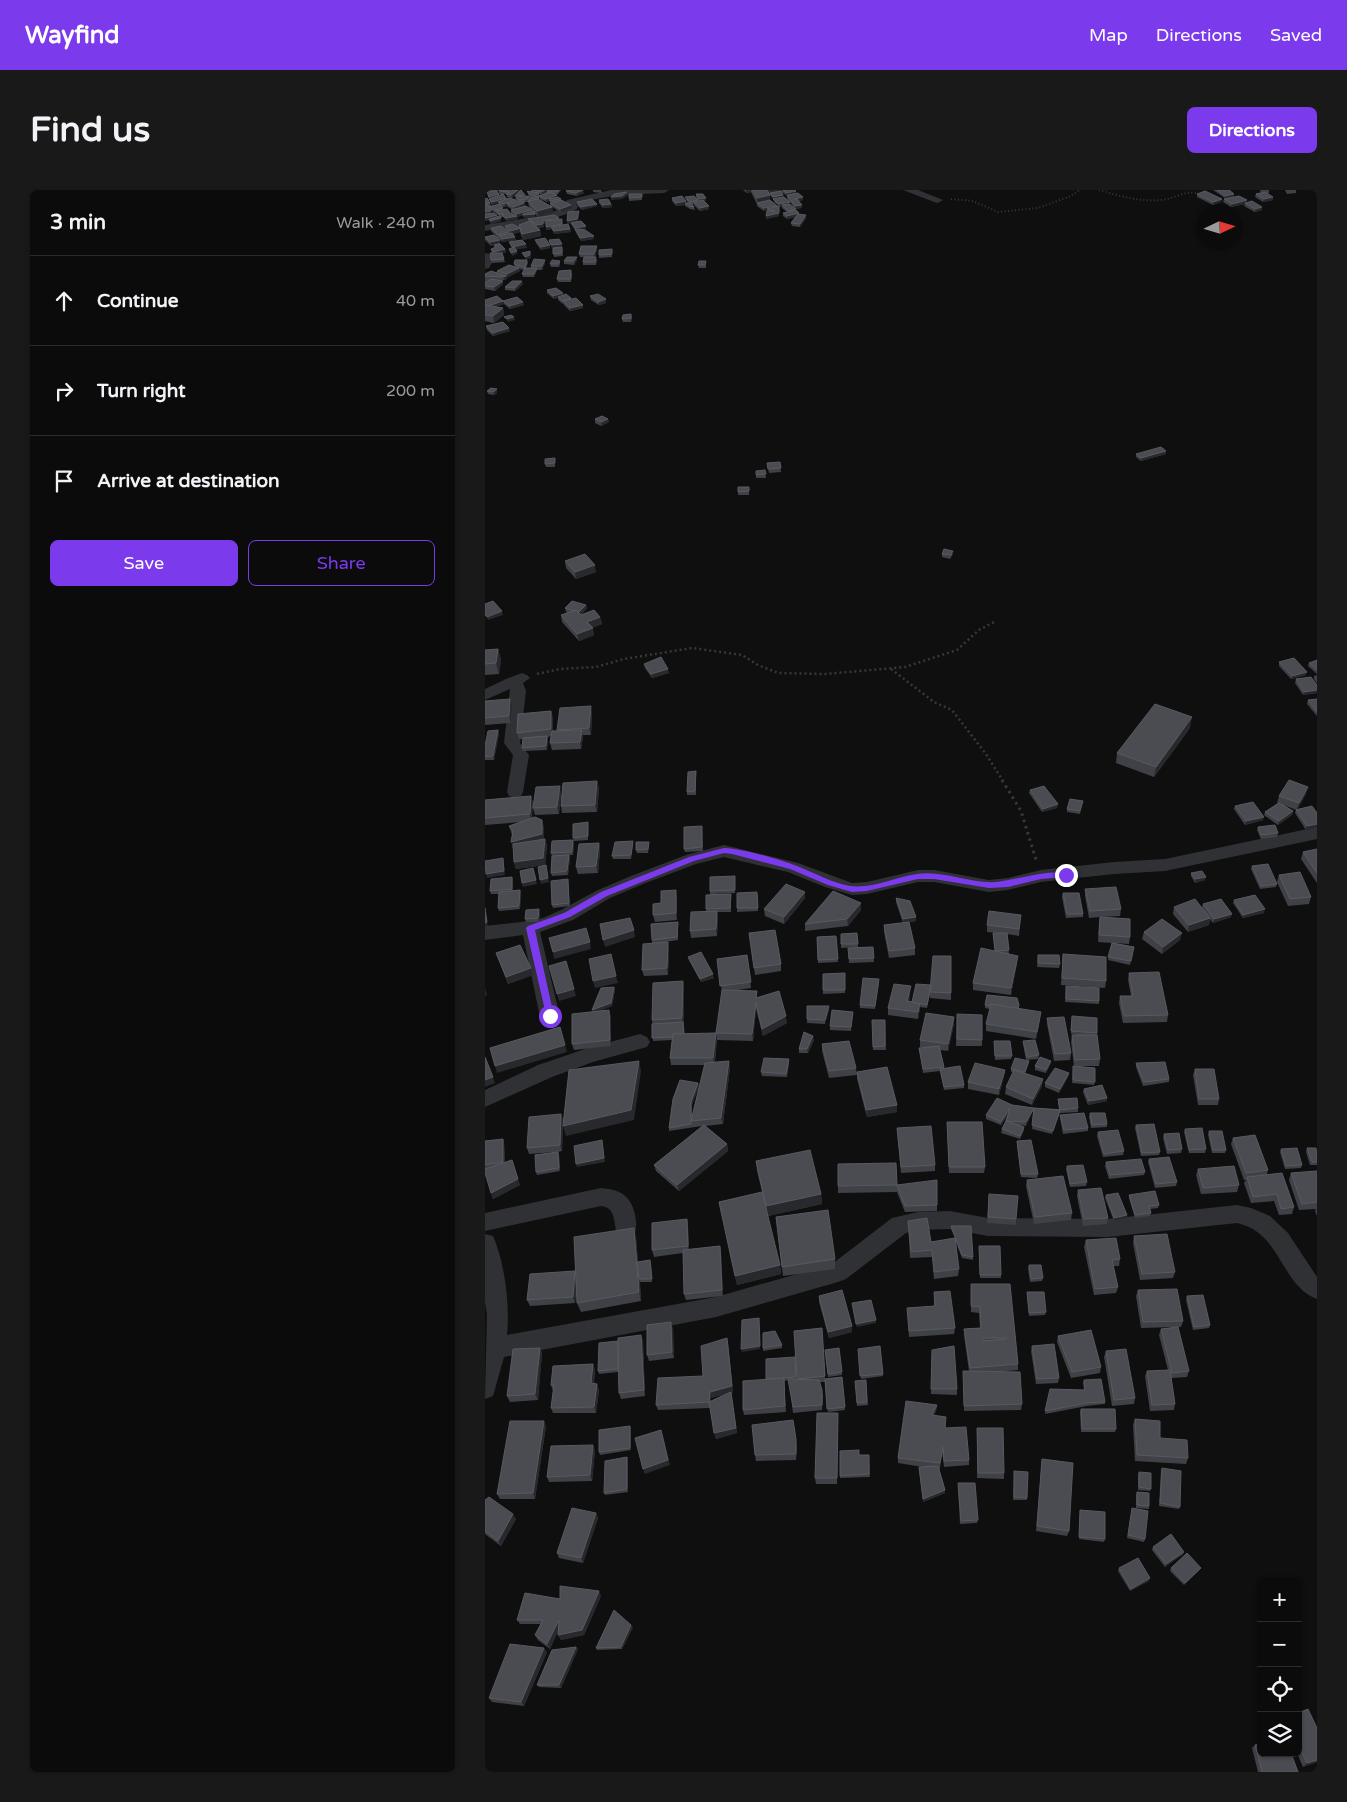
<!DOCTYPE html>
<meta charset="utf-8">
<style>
body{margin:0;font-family:"Varela Round",sans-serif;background:#19191a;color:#f1f3f6}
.controls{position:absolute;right:15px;bottom:15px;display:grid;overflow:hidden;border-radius:8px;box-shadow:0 1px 4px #0004}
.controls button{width:45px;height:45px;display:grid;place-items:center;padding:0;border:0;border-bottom:1px solid #2b2b2d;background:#0b0b0c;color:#f1f3f6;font:25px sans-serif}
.compass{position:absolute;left:712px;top:15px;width:45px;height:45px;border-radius:50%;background:#0b0b0c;box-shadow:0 1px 4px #0004;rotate:86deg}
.stop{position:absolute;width:15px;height:15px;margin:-11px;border:4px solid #7c3aed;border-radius:50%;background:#fff}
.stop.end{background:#7c3aed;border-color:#fff;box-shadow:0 1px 5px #0008}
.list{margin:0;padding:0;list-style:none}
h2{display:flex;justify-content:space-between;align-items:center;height:65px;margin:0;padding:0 20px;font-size:21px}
h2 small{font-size:16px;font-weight:400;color:#9a9b9d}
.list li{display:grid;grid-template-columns:32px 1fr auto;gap:15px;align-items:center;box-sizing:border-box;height:90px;padding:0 20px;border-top:1px solid #2b2b2d}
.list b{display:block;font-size:19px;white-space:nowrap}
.list em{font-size:16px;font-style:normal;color:#9a9b9d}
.actions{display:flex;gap:10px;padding:15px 20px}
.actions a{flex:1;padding:11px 0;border:1px solid #7c3aed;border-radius:8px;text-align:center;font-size:18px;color:#7c3aed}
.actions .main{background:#7c3aed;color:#fff}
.icon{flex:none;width:28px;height:28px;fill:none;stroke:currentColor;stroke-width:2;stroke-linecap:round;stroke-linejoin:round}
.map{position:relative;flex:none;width:832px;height:1582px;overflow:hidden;border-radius:8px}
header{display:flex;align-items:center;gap:30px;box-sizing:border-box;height:70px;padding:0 25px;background:#7c3aed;color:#fff}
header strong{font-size:24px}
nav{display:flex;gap:28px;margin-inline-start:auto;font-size:18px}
.intro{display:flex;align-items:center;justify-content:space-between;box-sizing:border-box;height:120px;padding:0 30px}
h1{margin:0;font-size:35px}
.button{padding:12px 22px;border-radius:8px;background:#7c3aed;color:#fff;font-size:18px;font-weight:700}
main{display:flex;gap:30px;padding:0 30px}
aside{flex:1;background:#0b0b0c;border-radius:8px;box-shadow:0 1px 4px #0004}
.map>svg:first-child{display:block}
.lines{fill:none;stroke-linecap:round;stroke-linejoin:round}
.path-far2{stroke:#36383c;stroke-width:2;stroke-dasharray:1 2.5;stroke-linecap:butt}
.path-far1{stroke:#36383c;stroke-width:2.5;stroke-dasharray:2 3;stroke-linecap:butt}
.path{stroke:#36383c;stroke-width:3;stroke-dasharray:2.5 4;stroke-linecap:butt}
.street{fill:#303135;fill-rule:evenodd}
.wall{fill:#3f4146;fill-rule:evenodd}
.shaded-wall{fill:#28292c}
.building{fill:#4a4c52;stroke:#575a61;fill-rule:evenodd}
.route{fill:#7c3aed}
</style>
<header>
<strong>Wayfind</strong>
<nav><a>Map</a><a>Directions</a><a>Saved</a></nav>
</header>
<div class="intro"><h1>Find us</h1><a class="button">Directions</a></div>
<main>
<aside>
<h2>3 min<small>Walk · 240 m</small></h2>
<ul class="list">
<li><svg class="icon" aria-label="ahead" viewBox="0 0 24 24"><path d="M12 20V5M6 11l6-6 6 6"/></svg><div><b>Continue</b></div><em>40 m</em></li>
<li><svg class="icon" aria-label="right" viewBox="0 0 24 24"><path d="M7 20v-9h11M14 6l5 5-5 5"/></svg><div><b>Turn right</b></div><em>200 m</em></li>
<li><svg class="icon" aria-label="arrive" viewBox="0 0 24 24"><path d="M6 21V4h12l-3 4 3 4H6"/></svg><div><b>Arrive at destination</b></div></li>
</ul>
<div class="actions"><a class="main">Save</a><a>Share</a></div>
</aside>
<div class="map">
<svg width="832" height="1582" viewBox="0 0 832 1582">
<rect width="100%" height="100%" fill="#0f0f10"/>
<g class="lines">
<g class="path-far2">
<path d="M614 0C634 6 656 12 676 10 689 9 698 1 711 3"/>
<polyline points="466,9 488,11 513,22 553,18 586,6 595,0"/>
</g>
<g class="path-far1">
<polyline points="406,479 449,512 467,520 501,564 518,591"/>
<polyline points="52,484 75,479 111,477 139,469 207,458 257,465 273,475 293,483 340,484 420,477 472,460 494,440 511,431"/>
</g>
<polyline class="path" points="517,590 536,621 552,673"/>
<g class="street">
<path d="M126 0H184L179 3C149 4 119 5 91 14L93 17 92 19 85 23 60 31 0 41V35L60 25 82 16 80 13 82 10Z"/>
<polygon points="418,0 433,0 458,10 453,13 449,12"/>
<polygon points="0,63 4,64 8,71 4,78 0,79"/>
<polygon points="37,483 42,485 45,488 38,493 41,501 35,553 44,565 38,602 36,606 30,608 24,606 22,602 28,565 19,553 25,499 0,510 0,499 21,489"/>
<polygon points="832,637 832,649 680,681 629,684 556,692 523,700 504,702 449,692 433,692 382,704 367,705 340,697 303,682 239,667 211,674 158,694 125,708 88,730 55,742 75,827 72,832 65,834 58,832 55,827 38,745 0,750 0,736 45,731 58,728 76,720 113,700 146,686 201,665 239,655 313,673 367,693 382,692 433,680 449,680 504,690 523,688 556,680 629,672 680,669"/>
<polygon points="155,844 162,847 165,852 162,857 108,872 67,887 0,917 0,900 53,875 106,857"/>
<path d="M116 998C124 999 133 1000 139 1005 150 1013 154 1035 149 1047L141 1049 133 1047C128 1035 132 1017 116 1016L0 1041V1023Z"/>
<path d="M752 1015 766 1018 785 1026 803 1043 832 1087V1109C795 1095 797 1043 752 1033L623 1047 503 1046 465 1039 433 1040 421 1043 361 1089 353 1092 231 1127 19 1167 8 1206 0 1209 2 1124 0 1113V1044L8 1046C20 1073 25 1116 22 1145L231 1107 347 1074 407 1028 433 1022 465 1021 503 1028 623 1029Z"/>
</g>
</g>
<g class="wall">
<path d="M0 0H13V2H12L14 6 17 4H14V1L34 0 41 6H44L42 1H46V0H76L73 4H70L72 5V7L76 9V10L86 15 87 18 76 22 67 17 68 23 53 27 50 24V27L39 28 38 25 32 27 33 29 22 31 18 27H16V31L6 34 4 30 0 31V6V9L5 13 6 16 14 14 13 13 7 15 5 12 2 3H0ZM18 4H22V7L27 8 30 5 31 9 32 11 22 9ZM54 4 57 5 54 6 55 9 62 12 65 11V16L54 9ZM39 12H43L44 17 45 19 40 16ZM17 16 20 17 22 16 23 17 28 20H26V23L30 25 18 20ZM5 20 11 23 14 26 12 27 6 23Z"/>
<polygon points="108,0 116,0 117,3 108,2"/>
<polygon points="258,0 296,0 299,7 304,11 302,8 302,6 297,2 297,0 296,0 310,0 311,3 318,10 314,11 317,18 310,19 305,12 305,14 314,24 321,28 315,37 307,36 306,33 311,27 302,29 298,26 298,23 302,22 297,18 297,16 295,17 289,12 289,10 285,5 285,10 292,16 292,17 294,16 294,26 281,29 281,26 282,21 279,21 272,16 272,14 266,2 262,3"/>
<polygon points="728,0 744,0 749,4 749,7 740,8"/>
<polygon points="775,0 784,0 784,3 782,3 788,10 778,12 770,7 771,4 776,3"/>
<polygon points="800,0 811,0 811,3 802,4"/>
<polygon points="81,1 99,3 92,6 82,4"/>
<polygon points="211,4 221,11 219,11 224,16 224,19 215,21 209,15 209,14 207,14 209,17 210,20 205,19 200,16 200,15 191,16 187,11 187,8 201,11 201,13 203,13 201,10 200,7 214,11 211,7"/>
<polygon points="712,4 737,9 736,12 728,15 712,7"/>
<polygon points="157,7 157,10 144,11 144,8"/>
<polygon points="739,9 761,12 777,20 770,22 759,16 760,14 746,17 738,12"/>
<polygon points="114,10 126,14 127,17 118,18 114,13"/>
<polygon points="92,12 112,16 97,20 92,15"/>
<polygon points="94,24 93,31 101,39 98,39 109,49 96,51 91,42 90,40 87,36 86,33 83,34"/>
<polygon points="43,29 74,30 78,35 85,39 86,42 69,44 67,39 61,40 61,33 58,34 59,37 53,38 55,40 56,46 38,50 35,42 28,44 31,50 17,52 14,48 13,48 6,41 6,38 25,43 20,39 20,36 35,38 34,35 44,31"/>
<polygon points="0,47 15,50 15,53 20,59 21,62 17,63 20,72 7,73 6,70 7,63 6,59 10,58 9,55 6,56 0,50"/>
<polygon points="50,50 65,55 65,58 56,60 51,53"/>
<polygon points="64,50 77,54 77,57 71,58 77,57 78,66 69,67 68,58 67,58"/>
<polygon points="112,56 112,59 110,67 112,70 111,75 98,75 98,72 99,67 95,67 94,64"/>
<polygon points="127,59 127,67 114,68 114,65"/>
<polygon points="92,67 92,70 89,75 79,74 79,71"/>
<polygon points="42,70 43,73 41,78 46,78 46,76 60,73 57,80 52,80 49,87 38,87 37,84 39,80 34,79 35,81 21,87 22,89 19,90 13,90 18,91 18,94 10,101 0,99 0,84 12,82 12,81 30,76 29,74"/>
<polygon points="75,71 75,74 74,77 66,77 65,74"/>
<polygon points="221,71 221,78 214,78 213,75"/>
<polygon points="87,83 86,92 73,92 72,89"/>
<polygon points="38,94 30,101 20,100 20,97"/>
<polygon points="62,100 78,103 78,105 86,108 86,110 98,118 85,121 79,115 78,113 78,114 73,110 73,108 69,109 62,103"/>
<polygon points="105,106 121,109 121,113 114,115 106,110"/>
<polygon points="0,110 19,114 10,117 18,118 19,125 9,133 0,131"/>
<polygon points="18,111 39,115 25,119 19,114"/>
<polygon points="146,124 147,128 146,132 138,132 137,129"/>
<polygon points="1,136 25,141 8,146 2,140"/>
<polygon points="12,199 12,203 9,205 3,204 2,201"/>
<polygon points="110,229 123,229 124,232 116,236 110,233"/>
<polygon points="681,261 681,264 656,271 651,267 651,264"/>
<polygon points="70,268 70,277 61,277 60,274"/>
<polygon points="295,272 296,282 284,283 282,273"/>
<polygon points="280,280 281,288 271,288 271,285"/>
<rect x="253" y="297" width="11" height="8"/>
<polygon points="457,364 468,364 465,369 457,367"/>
<polygon points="80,371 111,382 91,389 81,378"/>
<polygon points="101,415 102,418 96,425 115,427 117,434 107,438 109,445 94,451 77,432 76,425 83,423 81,422 80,418"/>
<polygon points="13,459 16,470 14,484 0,485 0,460"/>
<polygon points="832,470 832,484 823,476 824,473"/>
<polygon points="794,472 821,485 806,489 794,476"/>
<polygon points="159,474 184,483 167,488 160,478"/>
<polygon points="832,485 832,493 829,489 829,486"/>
<polygon points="811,489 832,495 832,503 818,505 810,493"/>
<polygon points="832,509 832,526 822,514 823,510"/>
<polygon points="0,511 27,516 26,533 0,535"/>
<polygon points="107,523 106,545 98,545 98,547 96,559 67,560 65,553 66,546 63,547 63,550 62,560 38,561 37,558 38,549 34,549 32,543 68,527 68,541 73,541 72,540"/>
<polygon points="705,538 669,587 631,573 632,563"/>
<polygon points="13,540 14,544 9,570 0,570 0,556"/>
<polygon points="211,581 211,605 202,605 202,602"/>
<polygon points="114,598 112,622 77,623 76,616"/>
<polygon points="545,600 573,614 572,618 557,622 544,603"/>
<polygon points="76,603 74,624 50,625 48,618"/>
<polygon points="821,604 812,619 827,616 821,640 810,623 811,620 799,615 808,621 807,625 793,635 779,625 780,622 793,613 792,613 794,606"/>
<polygon points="46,606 48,613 47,628 59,637 59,649 60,649 62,656 60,675 31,679 29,672 29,659 28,659 27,645 24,636 36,632 0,635 0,610"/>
<polygon points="597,614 595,624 582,622 582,619"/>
<polygon points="750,616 778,630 760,635 749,619"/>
<polygon points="103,636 103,650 89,651 88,648"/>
<polygon points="217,636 218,661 200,662 199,659"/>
<polygon points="773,637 793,643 792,647 776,649 772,640"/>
<polygon points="164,652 164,656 163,663 152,663 151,660"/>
<polygon points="89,653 88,665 84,665 85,668 83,685 67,686 66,683 67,667 66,663"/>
<polygon points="114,653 115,660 113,683 93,684 91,677"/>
<polygon points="148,655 146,669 128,669 127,666"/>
<polygon points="832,659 832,693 816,669 818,662"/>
<polygon points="767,676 792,694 791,697 775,699 766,679"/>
<polygon points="706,683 720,690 710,693 706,686"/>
<polygon points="794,685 826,707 824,714 803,716 792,692"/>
<polygon points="250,686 250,703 228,704 246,704 246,722 232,722 233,728 232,746 206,748 205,741 221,721 221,719 225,704 225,701"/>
<polygon points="27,687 28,691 28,701 35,700 36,704 35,719 14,721 13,718 14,704 6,704 5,701"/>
<polygon points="83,693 85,716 68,718 67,715"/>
<polygon points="600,699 636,719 635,726 616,727 645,747 644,754 629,753 649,757 645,775 623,770 627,753 613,752 614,734 615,727 604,728 600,706"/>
<polygon points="320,702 320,708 299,734 280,726 279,719"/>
<polygon points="578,703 598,724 598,727 581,728 577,707"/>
<polygon points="273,705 273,721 252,722 252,718"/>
<polygon points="192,707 192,730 170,732 168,725 176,713"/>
<polygon points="411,708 431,727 431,731 420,733 430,758 430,765 404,768 399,742 399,735 418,733 411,712"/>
<polygon points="749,710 779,723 758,728 748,713"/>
<polygon points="718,714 746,727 728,733 725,729 724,735 703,742 688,724 689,717 720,721 717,717"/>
<polygon points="376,720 363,736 320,741 320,734"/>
<polygon points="55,723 54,732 41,732 40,729"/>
<polygon points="536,725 534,746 522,744 524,764 532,773 526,805 488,800 488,793 510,761 508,743 513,743 502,742 502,735"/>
<polygon points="193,736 193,750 174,753 183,752 184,759 183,785 159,786 157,780 167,753 167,750"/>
<polygon points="659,742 695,750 677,764 657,749"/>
<polygon points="264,743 296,774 296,781 270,785"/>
<polygon points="372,743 373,757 356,758 356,744"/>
<polygon points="351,746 353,772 333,773 332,747"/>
<polygon points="388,757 389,772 364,773 363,758"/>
<polygon points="11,763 46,778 48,785 23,794"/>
<polygon points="578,764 621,791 620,798 576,795"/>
<polygon points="262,765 266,798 253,800 273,807 302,833 278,846 271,819 268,851 232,850 231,843 237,802 232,769"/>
<polygon points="553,765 575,774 574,778 552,777"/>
<polygon points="203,767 229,788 216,792 204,770"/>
<polygon points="360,783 360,803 338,804 338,784"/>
<polygon points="644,783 683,825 682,832 638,833 634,813 635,806 646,806 643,790"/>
<polygon points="394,792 390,819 375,818 375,815"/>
<polygon points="431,794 466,803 466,810 445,808 445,804 442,818 435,817 433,829 403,825 403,818 425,803 424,812 427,812"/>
<polygon points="581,796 614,811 614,814 580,812"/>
<polygon points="129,797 130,800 127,816 114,821 124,820 126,827 126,856 89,860 87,854 108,822"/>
<polygon points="199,798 199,844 232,850 230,872 245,878 238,934 220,936 242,954 243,961 194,1001 171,981 169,975 217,936 184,941 184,938 213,893 214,896 207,915 207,927 220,875 186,875 185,868 187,850 168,851 167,830"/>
<polygon points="500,815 534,819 555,829 551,849 501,841 501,834 505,819 500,818"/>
<polygon points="322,816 344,819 340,834 322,833"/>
<polygon points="368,822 366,841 345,840 345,836"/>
<polygon points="472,824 497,850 497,856 471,856"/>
<polygon points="587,826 612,843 615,869 614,876 589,876 586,852 587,845 593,845 586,844"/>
<polygon points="469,827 469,834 463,861 455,860 459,878 479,895 479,898 459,900 455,881 438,883 434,858 439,858 435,857 435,850"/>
<polygon points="562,828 586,863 585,870 569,871 562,834"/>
<polygon points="387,830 400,830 401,860 388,860"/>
<polygon points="329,850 323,863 314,863 314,859"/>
<polygon points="509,851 527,866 526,869 510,870"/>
<polygon points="538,851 554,865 553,869 541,870 538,854"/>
<polygon points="337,854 371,878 372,885 344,888 337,861"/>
<polygon points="566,871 565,875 561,883 550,880 550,876"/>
<polygon points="304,873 302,887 277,886 276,882"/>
<polygon points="651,873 684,889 684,892 658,896 651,877"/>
<polygon points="543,874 540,884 557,896 547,915 520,904 521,897 528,882 526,882 526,879"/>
<polygon points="588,876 610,892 609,895 587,893"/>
<polygon points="710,879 734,909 733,915 713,915 708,885"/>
<polygon points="520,880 519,886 514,905 483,899 483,892"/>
<polygon points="372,882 412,915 412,922 382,927 372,889"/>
<polygon points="584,883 583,887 574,903 560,897 560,893"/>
<polygon points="599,899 622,908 622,911 603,915 598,902"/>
<polygon points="573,909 593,918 593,922 575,923 567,944 547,939 549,918 574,919 573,913"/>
<polygon points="527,915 549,918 541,936 534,935 539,937 539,940 535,949 516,943 517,939 523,925 516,935 501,929 501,925"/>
<polygon points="605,923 622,934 622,937 606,938 604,927"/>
<polygon points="76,924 78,930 77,961 73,962 74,965 75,981 52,985 51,982 71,962 44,964 42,958"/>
<polygon points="575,925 603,938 603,941 578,944 575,928"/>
<polygon points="462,932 500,977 499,983 464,983"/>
<polygon points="651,935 675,962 674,965 656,966 650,938"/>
<polygon points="412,938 450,975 450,981 416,983"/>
<polygon points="700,939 721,959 720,963 704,963 699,942"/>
<polygon points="724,941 741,960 740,963 727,963 723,945"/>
<polygon points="613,942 639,961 638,965 618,967 612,946"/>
<polygon points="679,944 697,959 696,963 682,964 678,948"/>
<polygon points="748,948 783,980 782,984 809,1017 807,1024 794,1025 789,1011 766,1013 759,993 761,990 759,990 746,954"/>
<polygon points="18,949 19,952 20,973 35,995 8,1009 6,1003 0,979 0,951"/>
<polygon points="532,951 553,984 552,988 536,987 532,954"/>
<polygon points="822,958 832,960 832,975 825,975 821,962"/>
<polygon points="796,959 817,975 816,978 800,979 795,962"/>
<polygon points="664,969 692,992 691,996 670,998 663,972"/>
<polygon points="271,971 336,1004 337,1014 283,1026 272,981"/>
<polygon points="621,972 660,982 659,985 624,989 620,976"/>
<polygon points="582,976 602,992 601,996 585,997 581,979"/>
<polygon points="713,979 754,995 752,1002 716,1004 711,985"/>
<polygon points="832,981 832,1026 830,1021 831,1019 814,1020 804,990 806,983"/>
<polygon points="542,990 587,1023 586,1030 549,1034 541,996"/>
<polygon points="412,995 452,1015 452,1021 420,1022 412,1002 353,1003 353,996"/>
<polygon points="593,1000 623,1028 622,1034 598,1036 592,1006"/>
<polygon points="504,1004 531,1029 531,1035 502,1033"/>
<polygon points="621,1005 642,1025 641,1028 629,1031 620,1008"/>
<polygon points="644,1005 674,1015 673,1018 665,1019 666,1023 665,1026 650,1028 644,1008"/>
<polygon points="234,1012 295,1075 296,1084 252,1095"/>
<polygon points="291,1027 350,1069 350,1079 298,1086"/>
<polygon points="202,1029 203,1036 204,1060 235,1056 236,1062 238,1106 201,1110 199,1104 198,1063 169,1067 167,1060"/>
<polygon points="423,1031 446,1052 470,1048 466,1039 466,1036 488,1067 488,1070 477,1068 470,1050 474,1079 473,1086 449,1089 447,1067 425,1068"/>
<polygon points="649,1046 690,1082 688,1088 655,1090 648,1053"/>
<polygon points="151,1047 153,1072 166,1073 167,1092 155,1092 156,1111 96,1122 92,1113 92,1097 90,1113 45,1116 42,1110 90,1081"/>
<polygon points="601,1050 635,1069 634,1076 628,1076 633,1097 631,1103 609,1105 599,1057"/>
<polygon points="494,1059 516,1085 516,1088 495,1088"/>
<polygon points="544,1075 558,1088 557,1091 545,1092 543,1078"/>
<polygon points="486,1094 525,1094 533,1174 533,1180 510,1182 537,1214 536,1220 479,1221 478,1181 484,1181 479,1145 479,1139 495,1138 494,1123 486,1122"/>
<polygon points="653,1100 698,1131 696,1137 693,1137 704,1181 702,1187 686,1188 690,1214 689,1220 665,1221 660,1186 662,1181 683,1180 674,1145 676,1139 691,1137 656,1138 651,1106"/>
<polygon points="449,1102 470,1138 469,1144 424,1147 422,1118 449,1116"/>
<polygon points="542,1102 561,1122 560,1125 544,1126"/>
<polygon points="334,1106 367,1136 367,1142 344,1148 334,1112"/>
<polygon points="702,1106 725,1135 724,1138 708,1140 701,1110"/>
<polygon points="188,1138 189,1168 164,1171 162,1165"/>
<polygon points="337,1138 340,1189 357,1187 360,1220 343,1222 340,1192 335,1192 338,1206 337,1220 308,1223 304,1190 299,1191 301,1222 259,1225 258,1220 282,1189 310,1167 311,1189 312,1190 309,1141"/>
<polygon points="156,1145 158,1151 160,1206 136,1209 134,1203 133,1182 114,1184 113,1181 133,1151"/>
<polygon points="573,1146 616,1177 615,1183 586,1188 572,1152"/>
<path d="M243 1153 248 1202 246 1203 252 1243 231 1249 225 1218 173 1220 171 1215 218 1186ZM241 1204 226 1211V1208Z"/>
<polygon points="297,1155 297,1158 278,1161 278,1158"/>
<polygon points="395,1156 398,1186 376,1189 373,1159"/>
<polygon points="547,1156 574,1188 573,1193 551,1194 546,1161"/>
<polygon points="55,1158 57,1163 53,1210 25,1212 22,1206"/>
<polygon points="354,1158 357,1185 343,1187 340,1160"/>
<polygon points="447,1160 472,1199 472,1205 446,1204"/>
<polygon points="621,1161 650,1208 649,1214 627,1216 619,1167"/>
<polygon points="108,1174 110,1180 109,1193 114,1200 111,1223 68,1223 66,1218 68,1201 66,1195"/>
<polygon points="381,1190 383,1215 372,1216 370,1191"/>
<polygon points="599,1190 620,1212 620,1214 602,1216 560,1224 565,1199 599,1200 598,1193"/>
<polygon points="452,1215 451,1221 449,1226 484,1270 484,1275 459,1277 457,1262 455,1279 454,1279 460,1300 460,1303 438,1312 434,1279 438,1277 413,1273 413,1268"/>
<polygon points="596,1219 631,1239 630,1242 596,1242 595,1222"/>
<polygon points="353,1223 352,1294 331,1294 330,1288"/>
<polygon points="650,1229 703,1268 701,1274 650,1271 648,1235"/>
<polygon points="61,1236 50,1309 15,1309 12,1304"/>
<polygon points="145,1236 146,1239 146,1260 115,1265 114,1262"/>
<polygon points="492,1238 519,1283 519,1289 492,1288"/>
<polygon points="312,1254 311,1270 271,1271 270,1265"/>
<polygon points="110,1260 107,1291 64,1292 62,1287"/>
<polygon points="355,1261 374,1265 384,1265 385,1287 355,1288"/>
<polygon points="557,1269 584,1341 582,1346 551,1341"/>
<polygon points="143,1270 143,1302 120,1305 119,1303"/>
<polygon points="677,1278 695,1317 694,1319 674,1316 676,1280"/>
<polygon points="654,1282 666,1299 665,1301 653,1300 653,1285"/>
<polygon points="529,1284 542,1308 542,1310 528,1310"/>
<polygon points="473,1296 493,1330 492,1333 475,1334"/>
<polygon points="652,1302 664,1316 664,1319 651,1318 651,1305"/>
<polygon points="0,1310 31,1329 16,1356 0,1344"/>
<polygon points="647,1318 660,1349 659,1352 642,1348"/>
<polygon points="595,1320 620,1349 619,1352 594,1349"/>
<polygon points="111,1323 113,1328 98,1373 74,1368 72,1363"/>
<polygon points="668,1357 698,1364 680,1377 667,1360"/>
<polygon points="634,1378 664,1391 645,1401 633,1381"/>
<polygon points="686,1378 716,1378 699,1395 685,1381"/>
<polygon points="116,1406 99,1445 76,1450 73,1445 73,1441 65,1459 53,1450 50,1445 56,1434 35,1434 32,1430 75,1409"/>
<polygon points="148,1437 137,1459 112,1460 111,1458"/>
<polygon points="91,1457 93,1459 76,1498 54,1497 52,1495"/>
<polygon points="62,1462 39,1516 7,1512 4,1508"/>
<polygon points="813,1523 832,1538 832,1572 818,1577 812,1563 813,1563"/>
<polygon points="770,1555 813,1582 773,1582 767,1558"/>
</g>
<g class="shaded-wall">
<polygon points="33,0 34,0 35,2 27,8 26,5"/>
<polygon points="60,0 63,0 62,2 57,5 56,2"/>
<polygon points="98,0 99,3 92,6 91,3"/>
<polygon points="261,0 266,0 266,2 262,3"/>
<polygon points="282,0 296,0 296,4 285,3 285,11 272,13 272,14 272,8"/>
<polygon points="311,1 311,4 301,6 301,3"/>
<polygon points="142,2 143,5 137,9 126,10 126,7"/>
<polygon points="14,4 14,7 4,10 4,7"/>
<polygon points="749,4 749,7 740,8 740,6"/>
<polygon points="40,5 41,8 31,7 31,9 30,6"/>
<polygon points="72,5 72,8 62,12 61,9"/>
<polygon points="298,5 299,8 289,9 288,7"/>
<polygon points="318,7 318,10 309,12 309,9"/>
<polygon points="788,7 788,10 778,12 779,9"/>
<polygon points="21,8 22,11 13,12 13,13 7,15 7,12"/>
<polygon points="221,8 221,11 214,12 214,9"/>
<polygon points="737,9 736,12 728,15 728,12"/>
<polygon points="31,10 31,13 22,14 22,16 20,17 19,14"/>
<polygon points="762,10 761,13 760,13 760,14 746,17 747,14"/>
<polygon points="201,11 201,14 200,13 200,15 191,16 191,13"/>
<polygon points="305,12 305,15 295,17 294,14"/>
<polygon points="39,13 40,16 29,20 29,17"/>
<polygon points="112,14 112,16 97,20 96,17"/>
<polygon points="126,14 127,17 118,18 118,15"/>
<polygon points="86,15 87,18 76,22 75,19"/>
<polygon points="317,15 317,18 310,19 310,16"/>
<polygon points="224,16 224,19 215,21 215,18"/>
<polygon points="292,16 292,19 282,19 282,21 279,21 279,18"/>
<polygon points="67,17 68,23 53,27 52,21"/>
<polygon points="777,17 777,20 770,22 770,19"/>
<polygon points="47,20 48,23 32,27 33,29 22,31 21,28 32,26 31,24"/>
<polygon points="6,21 6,24 0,25 0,22"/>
<polygon points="94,21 94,24 93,32 83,34 82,31"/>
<polygon points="294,23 294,26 281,29 281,26"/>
<polygon points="314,23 314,26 302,29 302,26"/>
<polygon points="50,24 50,27 39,28 38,25"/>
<polygon points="12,25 12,28 4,29 4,30 0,31 0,28"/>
<polygon points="321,25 321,28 315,37 315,34"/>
<polygon points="16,28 16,31 6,34 5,31"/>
<polygon points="74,28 74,31 58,34 58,31"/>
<polygon points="77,29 78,37 66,37 67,39 61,40 61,37"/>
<polygon points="58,34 59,37 52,38 52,35"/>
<polygon points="101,36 101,39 91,41 91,38"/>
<polygon points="35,39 35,42 26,44 25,41"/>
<polygon points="85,39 86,42 69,44 69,41"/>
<polygon points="55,40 56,46 38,50 37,44"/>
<polygon points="109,46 109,49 96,51 95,48"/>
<polygon points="30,47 31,50 17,52 17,49"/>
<polygon points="15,50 15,53 6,56 5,52"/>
<polygon points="41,54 42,58 28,60 27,57"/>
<polygon points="77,54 77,57 67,58 66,55"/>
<polygon points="65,55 65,58 56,60 56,57"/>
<polygon points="112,56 112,59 110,67 109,64"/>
<polygon points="20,59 21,62 9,65 8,62"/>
<polygon points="32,61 32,64 27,66 26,63"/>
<polygon points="45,61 46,68 41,70 40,67"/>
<polygon points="92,67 92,70 89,75 89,71"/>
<polygon points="60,70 60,73 57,80 57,76"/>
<polygon points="34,78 35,81 22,88 22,84"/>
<polygon points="52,78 52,81 49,87 49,84"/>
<polygon points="21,86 22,89 19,90 18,87"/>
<polygon points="18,91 18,94 10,101 9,97"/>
<polygon points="37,91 38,94 30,101 30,98"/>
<polygon points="78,103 79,106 69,109 68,106"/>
<polygon points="121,109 121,113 114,115 113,112"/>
<polygon points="18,111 19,114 4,119 3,116"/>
<polygon points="38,112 39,115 25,119 25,116"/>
<polygon points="98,115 98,118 85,121 85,118"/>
<polygon points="18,118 19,125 9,133 8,126"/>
<polygon points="29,127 30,130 22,132 22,129"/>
<polygon points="24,138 25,141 8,146 8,143"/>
<polygon points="12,199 12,203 9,205 8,202"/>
<polygon points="123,229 124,232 116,236 116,232"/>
<polygon points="681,261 681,264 656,271 656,268"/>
<polygon points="110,375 111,382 91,389 90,382"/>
<polygon points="101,415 102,418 95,425 94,422"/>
<polygon points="17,421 18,425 3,430 2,427"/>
<polygon points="115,427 117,434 103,439 102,432"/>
<polygon points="108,438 109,445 94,451 92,444"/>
<polygon points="13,459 16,470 14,484 11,473"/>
<polygon points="183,479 184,483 167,488 166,484"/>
<polygon points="822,482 821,485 806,489 807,486"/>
<polygon points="832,500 832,503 818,505 819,502"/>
<polygon points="25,509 27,516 26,533 24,526"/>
<polygon points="106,516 107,523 106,545 104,538"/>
<polygon points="66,521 68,527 68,546 66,539"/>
<polygon points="707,527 705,538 669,587 671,577"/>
<polygon points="13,540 14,544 9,570 8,566"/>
<polygon points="97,540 98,547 96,559 95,552"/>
<polygon points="62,546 63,550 62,560 61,556"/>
<polygon points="112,591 114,598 112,622 110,615"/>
<polygon points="75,596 76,603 74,624 72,617"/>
<polygon points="823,597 821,604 812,620 814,613"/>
<polygon points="46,606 48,613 46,631 45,624"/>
<polygon points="573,614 572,618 557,622 558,619"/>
<polygon points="808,621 807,625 793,635 794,631"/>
<polygon points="779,627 778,630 760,635 761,631"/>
<polygon points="57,630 59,637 59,651 28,659 26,652"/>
<polygon points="832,634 832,638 821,640 822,636"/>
<polygon points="60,649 62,656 60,675 31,679 29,672"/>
<polygon points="88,650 89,653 88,665 87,662"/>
<polygon points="114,653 115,660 113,683 111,676"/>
<polygon points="84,665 85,668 83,685 82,681"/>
<polygon points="18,668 20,685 2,688 1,684"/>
<polygon points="61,675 64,692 56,694 55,690"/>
<polygon points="48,678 52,694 38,697 37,693"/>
<polygon points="27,687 28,691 28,702 27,699"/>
<polygon points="721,687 720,690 710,693 710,689"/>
<polygon points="35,700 36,704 35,719 34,716"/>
<polygon points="191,700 192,707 192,730 191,723"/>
<polygon points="320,702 320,708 299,734 299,727"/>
<polygon points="376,713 376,720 363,736 362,729"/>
<polygon points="0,718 3,736 0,736"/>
<polygon points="54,719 55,723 54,732 53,728"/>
<polygon points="780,719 779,723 758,728 758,725"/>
<polygon points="232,721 233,728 232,746 231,739"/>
<polygon points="747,724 746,727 728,733 729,729"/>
<polygon points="431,727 431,731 418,733 418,729"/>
<polygon points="725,728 724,735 703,742 704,735"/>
<polygon points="149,740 150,747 120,757 118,750"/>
<polygon points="697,743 695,750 677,764 678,757"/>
<polygon points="105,752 106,759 69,769 68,762"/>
<polygon points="183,752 184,759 183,785 182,778"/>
<polygon points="533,766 532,773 526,805 526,798"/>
<polygon points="46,778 48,785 23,794 21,787"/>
<polygon points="228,784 229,788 216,792 215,789"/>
<polygon points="131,786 133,793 110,798 108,791"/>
<polygon points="198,791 199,798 199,835 200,850 197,828"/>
<polygon points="426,796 425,803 422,818 422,811"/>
<polygon points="129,797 130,800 127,816 108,823 107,820"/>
<polygon points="0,798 2,805 0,806"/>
<polygon points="89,799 91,806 74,811 72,804"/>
<polygon points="271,812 271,819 268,851 267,844"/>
<polygon points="435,813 435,820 433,829 433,822"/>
<polygon points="344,816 344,819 340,834 340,830"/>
<polygon points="124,820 126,827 126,856 125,850"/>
<polygon points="301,826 302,833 278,846 277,839"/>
<polygon points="469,827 469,834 463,861 463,854"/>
<polygon points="231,843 232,850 229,875 228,868"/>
<polygon points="328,846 329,850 323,863 322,859"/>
<polygon points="80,855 82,862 12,883 10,876"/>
<polygon points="154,871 156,881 149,930 81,946 78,936"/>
<polygon points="244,871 245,878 238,934 236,928"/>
<polygon points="566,871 565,875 561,883 561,880"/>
<polygon points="520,880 519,886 514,905 514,899"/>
<polygon points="584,883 583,887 574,903 575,899"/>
<polygon points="8,887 10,893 0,897 0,890"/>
<polygon points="558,889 557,896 547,915 548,909"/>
<polygon points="213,893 214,896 207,915 206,931 206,912"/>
<polygon points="622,908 622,911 603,915 604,911"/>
<polygon points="412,915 412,922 382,927 381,920"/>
<polygon points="525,918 525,921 516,935 516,932"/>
<polygon points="549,918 548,921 541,936 541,932"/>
<polygon points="76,924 78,930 77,961 75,955"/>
<polygon points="18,949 19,952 20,976 18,972"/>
<polygon points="117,950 120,972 92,977 91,974"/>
<polygon points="242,954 243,961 194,1001 192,995"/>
<polygon points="73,962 74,965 75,981 74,978"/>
<polygon points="27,970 35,995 8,1009 6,1003"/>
<polygon points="336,1004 337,1014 283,1026 281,1016"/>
<polygon points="642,1025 641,1028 629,1031 629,1028"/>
<polygon points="202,1029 203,1036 204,1062 203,1056"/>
<polygon points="149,1038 151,1047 156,1111 154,1102"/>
<polygon points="235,1056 236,1062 238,1106 237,1100"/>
<polygon points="295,1075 296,1084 252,1095 250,1086"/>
<polygon points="90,1081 92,1087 90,1113 88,1107"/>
<polygon points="391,1130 391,1133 372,1137 371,1134"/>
<polygon points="274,1131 275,1159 257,1162 256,1159"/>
<polygon points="186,1132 188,1138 189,1168 187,1162"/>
<polygon points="367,1136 367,1142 344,1148 343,1142"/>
<polygon points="156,1145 158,1151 160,1206 159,1200"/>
<polygon points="242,1148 248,1202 246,1203 252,1243 231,1249 229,1243 246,1203 226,1208 226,1218 224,1212 225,1202"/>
<polygon points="55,1158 57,1163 53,1210 50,1204"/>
<polygon points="108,1174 110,1180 108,1198 106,1193"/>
<polygon points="112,1194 114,1200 111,1223 109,1217"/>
<polygon points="452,1215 451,1221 447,1231 447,1225"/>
<polygon points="59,1231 61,1236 50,1309 48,1303"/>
<polygon points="145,1236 146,1239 146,1260 145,1258"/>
<polygon points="178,1246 185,1275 160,1284 158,1279"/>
<polygon points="311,1249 312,1254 311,1270"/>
<polygon points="108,1255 110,1260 107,1291 105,1285"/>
<polygon points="142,1267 143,1270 143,1302 142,1299"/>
<polygon points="460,1300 460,1303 438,1312 438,1309"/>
<polygon points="111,1323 113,1328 98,1373 96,1368"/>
<polygon points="28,1324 31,1329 16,1356 13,1351"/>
<polygon points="699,1362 698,1364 680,1377 681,1374"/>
<polygon points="665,1388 664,1391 645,1401 646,1399"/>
<polygon points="114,1401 116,1406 99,1445 76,1450 73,1445"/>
<polygon points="74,1430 76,1434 65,1459 62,1454"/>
<polygon points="146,1435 148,1437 137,1459 136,1457"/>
<polygon points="91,1457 93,1459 76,1498 74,1495"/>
<polygon points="59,1458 62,1462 39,1516 36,1512"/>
<polygon points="832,1570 832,1572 818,1577 822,1573"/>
</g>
<g class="building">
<polygon points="14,0 25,0 22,2 14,1"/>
<polygon points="28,0 33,0 26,5 21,4"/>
<polygon points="36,0 40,5 30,6"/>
<polygon points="47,0 60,0 56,2"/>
<polygon points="63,0 74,0 72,2 62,2"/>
<polygon points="83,0 98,0 91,3 81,1"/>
<polygon points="267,0 282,0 285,5 272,8"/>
<polygon points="298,0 310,0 311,1 301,3"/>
<polygon points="732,0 744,0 749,4 740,6"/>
<polygon points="2,1 11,1 14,4 4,7"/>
<polygon points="42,1 54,3 49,6 44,4"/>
<polygon points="296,1 298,5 288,7 285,3"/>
<polygon points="720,1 737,9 728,12 712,4"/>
<polygon points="65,2 72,5 61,9 54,6"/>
<polygon points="142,2 137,6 126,7 129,4"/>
<polygon points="780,2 788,7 779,9 771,4"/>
<polygon points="313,3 318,7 309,9 312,9 317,15 310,16 302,5"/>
<polygon points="18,4 21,8 7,12 4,9"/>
<polygon points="144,4 157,4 157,7 144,8"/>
<polygon points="211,4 218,4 221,8 214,9"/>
<polygon points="44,6 42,9 33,10 31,7"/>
<polygon points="54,6 53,9 44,11 45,8"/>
<polygon points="197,6 201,11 191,13 187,8"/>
<polygon points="209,6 213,10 205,12 200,7"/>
<polygon points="754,6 762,10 747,14 739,9"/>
<polygon points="73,7 76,9 65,11 64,9"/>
<polygon points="299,7 305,12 294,14 288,9"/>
<polygon points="2,8 5,13 0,14 0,9"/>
<polygon points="24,8 31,10 19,14 13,12"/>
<polygon points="53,9 67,17 52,21 43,11"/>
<polygon points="107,9 112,14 96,17 92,12"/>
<polygon points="123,9 126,14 118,15 114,10"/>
<polygon points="76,10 86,15 75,19 65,13"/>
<polygon points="218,10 224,16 215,18 209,12"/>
<polygon points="285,10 292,16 279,18 272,13"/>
<polygon points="32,11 39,11 39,13 29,17 22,14"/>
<polygon points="767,11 777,17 770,19 760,13"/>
<polygon points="200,13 206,13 209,17 204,16"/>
<polygon points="15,14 18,18 10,20 4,17 6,21 0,22 0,15 3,15 4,17"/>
<polygon points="304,14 311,19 303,21 297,15"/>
<polygon points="41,16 47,20 31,24 26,20"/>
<polygon points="294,16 294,23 281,26 282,21 290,21 282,19"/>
<polygon points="22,19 26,24 32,26 21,28 17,25 19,24 14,24 10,21"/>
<polygon points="311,20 314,23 302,26 298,23"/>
<polygon points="49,21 50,24 38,25 38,24"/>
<polygon points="94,21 92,29 82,31 83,22"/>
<polygon points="9,23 12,25 0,28 0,24"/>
<polygon points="313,24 321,25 315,34 306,33"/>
<polygon points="70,25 74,28 58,31 58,34 52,35 43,29"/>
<polygon points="15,26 16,28 5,31 4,29"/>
<polygon points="77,29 77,34 61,37 61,31"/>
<polygon points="45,31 55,40 37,44 34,35"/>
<polygon points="96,31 101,36 91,38 86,33"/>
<polygon points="27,34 36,38 25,41 20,36"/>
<polygon points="83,34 85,39 69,41 66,37"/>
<polygon points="16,36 24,42 13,45 6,38"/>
<polygon points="90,39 100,40 109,46 95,48"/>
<polygon points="27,43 30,47 17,49 14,46"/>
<polygon points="9,45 15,50 5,52 0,47"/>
<polygon points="60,48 65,55 56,57 50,50"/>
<polygon points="74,49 77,54 66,55 64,50"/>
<polygon points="37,50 41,54 27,57 24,52"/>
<polygon points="15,54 20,59 8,62 6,59 11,57 9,55"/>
<polygon points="96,56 112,56 109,64 94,64"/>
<polygon points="29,57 32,61 26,63 24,59"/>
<polygon points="77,57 77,63 68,64 68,58"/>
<polygon points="127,59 127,64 114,65 114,60"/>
<polygon points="45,61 45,65 40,67 37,63"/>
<polygon points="5,63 17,63 19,69 6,70"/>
<polygon points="82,67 92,67 89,71 79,71"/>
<polygon points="99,67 111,67 110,72 98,72"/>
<polygon points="49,69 60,70 57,76 46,76"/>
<polygon points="30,70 42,70 40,78 29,74"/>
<polygon points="67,70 75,71 73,74 65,74"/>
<polygon points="214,71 221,71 220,75 213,75"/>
<polygon points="24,75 34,78 22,84 12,81"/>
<polygon points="40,78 52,78 49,84 37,84"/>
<polygon points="86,80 86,89 72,89 74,81"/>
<polygon points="6,81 21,86 18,87 0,86 0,84"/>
<polygon points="6,89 18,91 9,97 0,96 0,93"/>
<polygon points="27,91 37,91 30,98 20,97"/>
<polygon points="71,98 78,103 68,106 62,100"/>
<polygon points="81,104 86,108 77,111 73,107"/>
<polygon points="113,104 121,109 113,112 105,106"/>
<polygon points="12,106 18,111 3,116 0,114 0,110"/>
<polygon points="32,107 38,112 25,116 18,111"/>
<polygon points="91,108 98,115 85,118 78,111"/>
<polygon points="0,115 18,118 8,126 0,125"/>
<polygon points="146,124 146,128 137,129 138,125"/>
<polygon points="26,125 29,127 22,129 19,127"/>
<polygon points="18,132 24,138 8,143 1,136"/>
<polygon points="6,198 12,199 8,202 2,201"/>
<polygon points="117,226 123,229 116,232 110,229"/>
<polygon points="676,257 681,261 656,268 651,264"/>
<polygon points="70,268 70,273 60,274 60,269"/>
<polygon points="295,272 296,278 283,279 282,273"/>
<polygon points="280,280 281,284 271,285 271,281"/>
<polygon points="253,297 264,297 264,301 253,302"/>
<polygon points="459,359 468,361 466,365 457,364"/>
<polygon points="100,364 110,375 90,382 80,371"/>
<polygon points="8,411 17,421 2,427 0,425 0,414"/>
<polygon points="87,411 101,415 94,422 91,420 89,421 80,418"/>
<polygon points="91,420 96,425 109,420 115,427 102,432 108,438 92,444 76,425"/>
<polygon points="13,459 11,473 0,474 0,460"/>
<polygon points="176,467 183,479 166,484 159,474"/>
<polygon points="809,468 822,482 807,486 794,472"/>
<polygon points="832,470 832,480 824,473"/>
<polygon points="826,487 832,495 832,500 819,502 811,489"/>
<polygon points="25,509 24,526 0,528 0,511"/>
<polygon points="832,509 832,522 823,510"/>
<polygon points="670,514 707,527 671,577 632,563"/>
<polygon points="106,516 104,538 72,540 75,518"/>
<polygon points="66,521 66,539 32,543 33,524"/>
<polygon points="13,540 8,566 0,567 0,556 3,541"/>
<polygon points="97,540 95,552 65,553 67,541"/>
<polygon points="62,546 61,556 37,558 38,548"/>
<polygon points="211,581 210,601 202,602 203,582"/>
<polygon points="804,590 823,597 814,613 794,606"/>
<polygon points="112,591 110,615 76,616 78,593"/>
<polygon points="75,596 72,617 48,618 51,597"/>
<polygon points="559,596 573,614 558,619 545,600"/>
<polygon points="46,606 45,624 0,628 0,610"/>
<polygon points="585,609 598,611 595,621 582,619"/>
<polygon points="768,612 779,627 761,631 750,616"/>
<polygon points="794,613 808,621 794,631 780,622"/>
<polygon points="827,616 832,623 832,634 822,636 811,620"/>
<polygon points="50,627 57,630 57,644 26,652 28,641 24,636"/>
<polygon points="103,632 103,646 88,648 88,634"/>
<polygon points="790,635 793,643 776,645 773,637"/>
<polygon points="217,636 217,657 199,659 199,637"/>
<polygon points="60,649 58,668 29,672 28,654"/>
<polygon points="88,650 87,662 66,663 67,651"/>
<polygon points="148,651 146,665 127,666 130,652"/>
<polygon points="151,652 164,652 163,659 151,660"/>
<polygon points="114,653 111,676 91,677 94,654"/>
<polygon points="832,659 832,683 818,662"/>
<polygon points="84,665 82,681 66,683 67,666"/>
<polygon points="18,668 19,681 1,684 0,671"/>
<polygon points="783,674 792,694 776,696 767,676"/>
<polygon points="61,675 63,688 55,690 53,677"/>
<polygon points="48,678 51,690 37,693 35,681"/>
<polygon points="717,681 721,687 710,689 706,683"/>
<polygon points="815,682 826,707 805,709 794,685"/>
<polygon points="250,686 250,700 225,701 225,687"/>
<polygon points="27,687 27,699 5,701 6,689"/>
<polygon points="83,689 84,713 67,715 66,691"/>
<polygon points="301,694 320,702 299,727 279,719"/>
<polygon points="631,697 636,719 605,721 600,699"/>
<polygon points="35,700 34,716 13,718 14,702"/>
<polygon points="191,700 191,723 168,725 168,714 176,713 176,701"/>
<polygon points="348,701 376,713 362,729 320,734"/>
<polygon points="272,702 273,718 252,718 252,703"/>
<polygon points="578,703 594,703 598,724 582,724"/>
<polygon points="246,704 245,718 221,719 221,705"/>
<polygon points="770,705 780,719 758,725 749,710"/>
<polygon points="411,708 425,711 431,727 418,729"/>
<polygon points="710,709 725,728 704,735 689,717"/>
<polygon points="736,709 747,724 729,729 718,714"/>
<polygon points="0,718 2,732 0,733"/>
<polygon points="54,719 53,728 40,729 41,720"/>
<polygon points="232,721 231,739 205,741 206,722"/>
<polygon points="504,721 536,725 534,739 502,735"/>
<polygon points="615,727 645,729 645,747 614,745"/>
<polygon points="145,728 149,740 118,750 115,734"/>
<polygon points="677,729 697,743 678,757 659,742"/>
<polygon points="193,732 192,747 167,750 166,734"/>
<polygon points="424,732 430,758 404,761 399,735"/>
<polygon points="101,738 105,752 68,762 64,748"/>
<polygon points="290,740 296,774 269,778 264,743"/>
<polygon points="372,743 373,754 356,754 356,744"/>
<polygon points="508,743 522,743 524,760 510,761"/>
<polygon points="351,746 353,769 333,770 332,747"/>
<polygon points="183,752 182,778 157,780 158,754"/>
<polygon points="627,753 649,757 646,771 623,767"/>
<polygon points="35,755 46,778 21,787 11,763"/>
<polygon points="388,757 389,768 364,769 363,758"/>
<polygon points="496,758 533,766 526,798 488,793"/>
<polygon points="216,762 228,784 215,789 203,767"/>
<polygon points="126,764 131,786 108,791 104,769"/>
<polygon points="578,764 621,767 621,791 577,788"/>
<polygon points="262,765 266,792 235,796 232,769"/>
<polygon points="553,765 574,765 575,774 553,773"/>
<polygon points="448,766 466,766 466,803 445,802"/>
<polygon points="81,771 89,799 72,804 64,776"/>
<polygon points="674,782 683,825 639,826 635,806 648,806 644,783"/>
<polygon points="360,783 360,800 338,800 338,784"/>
<polygon points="378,788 394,789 390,816 375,815"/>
<polygon points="198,791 197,828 167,830 168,793"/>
<polygon points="409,794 426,796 422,811 435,813 433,822 403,818"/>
<polygon points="431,794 446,795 442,815 427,812"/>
<polygon points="581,796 614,798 614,811 581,809"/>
<polygon points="129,797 126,813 107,820 116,798"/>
<polygon points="237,800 272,801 271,808 294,801 301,826 277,839 271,812 267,844 231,843"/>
<polygon points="502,805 532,808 534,815 533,819 506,814 505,816 500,815"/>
<polygon points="506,814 556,822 552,842 501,834"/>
<polygon points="322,816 344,816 340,830 322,829"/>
<polygon points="124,820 125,850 87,854 87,824"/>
<polygon points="347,820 368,822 366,837 345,836"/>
<polygon points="441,823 469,827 463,854 435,850"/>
<polygon points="472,824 497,825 497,850 472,849"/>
<polygon points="587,826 612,828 612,843 586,841"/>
<polygon points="579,827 586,863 570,864 562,828"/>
<polygon points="387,830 400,830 400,856 388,857"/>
<polygon points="198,832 199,844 188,844 188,847 167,848 167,834"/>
<polygon points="75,837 80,855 10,876 5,858"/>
<polygon points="319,842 328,846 322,859 314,859"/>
<polygon points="231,843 228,868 185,868 188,844"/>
<polygon points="587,845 612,845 615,869 590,870"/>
<polygon points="550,850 554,865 542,867 538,851"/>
<polygon points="364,851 371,878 344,881 337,854"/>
<polygon points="509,851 525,851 527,866 510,866"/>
<polygon points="454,856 459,877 438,879 434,858"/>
<polygon points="0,867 8,887 0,890"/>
<polygon points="555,867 566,871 561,880 550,876"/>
<polygon points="279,868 304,869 301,884 276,882"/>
<polygon points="530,868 544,871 540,882 526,879"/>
<polygon points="154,871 146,920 78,936 84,880"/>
<polygon points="244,871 236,928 206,931 220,873"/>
<polygon points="680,872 684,889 659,892 651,873"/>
<polygon points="490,873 520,880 514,899 483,892"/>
<polygon points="475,876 479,895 459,897 455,879"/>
<polygon points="588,876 610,878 610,892 588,890"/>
<polygon points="402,877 412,915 381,920 372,882"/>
<polygon points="570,878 584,883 575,899 560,893"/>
<polygon points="710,879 729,879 734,909 714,909"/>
<polygon points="529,880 558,889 548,909 521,897"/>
<polygon points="195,890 213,893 206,912 206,934 184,938 188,909"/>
<polygon points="617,895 622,908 604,911 599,899"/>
<polygon points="512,908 527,915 549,918 541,932 521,931 525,918 516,932 501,925"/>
<polygon points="592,908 593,918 575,920 573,909"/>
<polygon points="549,918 575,920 568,941 547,935"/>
<polygon points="599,923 603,938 579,940 575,925"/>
<polygon points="605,923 620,923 622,934 607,935"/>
<polygon points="76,924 75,955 42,958 44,927"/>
<polygon points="521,931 539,937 535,946 517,939"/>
<polygon points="462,932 497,932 500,977 464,977"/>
<polygon points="669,934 675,962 657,963 651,935"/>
<polygon points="219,935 242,954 192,995 169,975"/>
<polygon points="446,936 450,975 416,977 412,938"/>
<polygon points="717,938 721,959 704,960 700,939"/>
<polygon points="633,940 639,961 619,964 613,942"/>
<polygon points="724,941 737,941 741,960 728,960"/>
<polygon points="694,943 697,959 683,960 679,944"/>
<polygon points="770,945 783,980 761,983 748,948"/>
<polygon points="18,949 18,972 0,975 0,951"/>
<polygon points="117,950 119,968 91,974 89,956"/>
<polygon points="546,950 553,984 536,984 532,951"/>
<polygon points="812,958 817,975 801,976 796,959"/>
<polygon points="822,958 831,958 832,972 827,972"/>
<polygon points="325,960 336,1004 281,1016 271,971"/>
<polygon points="73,962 74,978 51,982 50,965"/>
<polygon points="684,967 692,992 671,994 664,969"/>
<polygon points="656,969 660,982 625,985 621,972"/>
<polygon points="27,970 33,989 6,1003 0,983 0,979"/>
<polygon points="411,973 412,995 353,996 353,974"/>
<polygon points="598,975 602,992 585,994 582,976"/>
<polygon points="749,976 754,995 718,998 713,979"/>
<polygon points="832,981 832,1012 817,1014 806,983"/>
<polygon points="797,983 809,1017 796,1019 792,1004 768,1007 762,987"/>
<polygon points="578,986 587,1023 550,1027 542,990"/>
<polygon points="452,990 452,1015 420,1016 412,995"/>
<polygon points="616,998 623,1028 599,1029 593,1000"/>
<polygon points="670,1001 674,1015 664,1016 666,1023 650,1025 644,1005"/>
<polygon points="277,1002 295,1075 250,1086 234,1012"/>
<polygon points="633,1003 642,1025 629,1028 621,1005"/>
<polygon points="504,1004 533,1006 531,1029 503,1027"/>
<polygon points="343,1020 350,1069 297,1077 291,1027"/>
<polygon points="442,1028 446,1052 470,1048 474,1079 449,1082 447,1060 426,1062 423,1031"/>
<polygon points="202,1029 203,1056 167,1060 167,1033"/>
<polygon points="466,1036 486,1036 488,1067 477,1065"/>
<polygon points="149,1038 154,1102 92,1113 89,1047"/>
<polygon points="682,1044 690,1082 657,1084 649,1046"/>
<polygon points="631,1048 635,1069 627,1070 633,1097 610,1099 601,1050"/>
<polygon points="235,1056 237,1100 199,1104 198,1060"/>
<polygon points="494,1056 515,1056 516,1085 495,1085"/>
<polygon points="165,1070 167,1089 154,1089 152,1072"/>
<polygon points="544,1075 556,1075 558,1088 546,1089"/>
<polygon points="90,1081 88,1107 42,1110 45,1084"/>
<path d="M486 1094H525L533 1174 485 1178 479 1139 496 1138 495 1117 486 1116ZM497 1148H521V1149L498 1151Z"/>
<polygon points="692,1099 698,1131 658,1132 653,1100"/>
<polygon points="357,1100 367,1136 343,1142 334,1106"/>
<polygon points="465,1101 470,1138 424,1141 422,1118 450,1116 449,1102"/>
<polygon points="542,1102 559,1102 561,1122 544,1123"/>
<polygon points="718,1105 725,1135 709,1137 702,1106"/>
<polygon points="386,1110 391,1130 371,1134 367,1113"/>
<polygon points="274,1128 275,1156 256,1159 257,1130"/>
<polygon points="186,1132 187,1162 162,1165 162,1135"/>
<polygon points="693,1137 704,1181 687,1183 676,1139"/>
<polygon points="337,1138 340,1186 312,1189 309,1141"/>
<polygon points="606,1140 616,1177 587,1182 573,1146"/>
<polygon points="290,1141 297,1155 278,1158 278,1143"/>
<polygon points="156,1145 159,1200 134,1203 133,1148"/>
<polygon points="242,1148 247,1196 225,1202 224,1212 171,1215 173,1188 218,1186 216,1156"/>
<polygon points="133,1151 133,1179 113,1181 114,1153"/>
<polygon points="569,1154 574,1188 552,1189 547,1156"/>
<polygon points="395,1156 398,1184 375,1186 373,1159"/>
<polygon points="469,1156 472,1199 446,1199 447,1160"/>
<polygon points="55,1158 50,1204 22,1206 28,1159"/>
<polygon points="354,1158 357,1182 343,1184 340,1160"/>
<polygon points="641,1159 650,1208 629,1210 621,1161"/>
<polygon points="310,1167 311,1187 281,1189 281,1169"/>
<polygon points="108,1174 106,1193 112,1194 109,1217 66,1218 69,1195 66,1195 68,1176"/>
<polygon points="685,1180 690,1214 667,1215 662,1181"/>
<polygon points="478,1181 535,1182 537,1214 479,1216"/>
<polygon points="357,1187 360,1217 342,1219 340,1189"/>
<polygon points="299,1188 300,1216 258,1220 258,1191"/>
<polygon points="303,1189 334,1190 337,1200 337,1215 308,1217"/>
<polygon points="616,1189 620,1212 602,1213 560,1221 565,1199 600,1200 599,1190"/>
<polygon points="381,1190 382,1212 372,1213 370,1191"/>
<polygon points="246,1202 251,1238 229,1243 224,1212"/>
<polygon points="421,1211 452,1215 447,1225 461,1227 460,1238 481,1237 484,1270 459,1271 458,1257 455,1273 413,1268"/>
<polygon points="596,1219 630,1219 631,1239 597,1239"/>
<polygon points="332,1223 353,1223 352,1288 330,1288"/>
<polygon points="650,1229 675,1231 675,1248 702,1250 703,1268 652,1265"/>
<polygon points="308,1230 311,1249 311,1264 270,1265 267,1235"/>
<polygon points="25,1231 59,1231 48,1303 12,1304"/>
<polygon points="145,1236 145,1258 114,1262 114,1240"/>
<polygon points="492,1238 518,1238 519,1283 493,1283"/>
<polygon points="176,1240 183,1270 158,1279 150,1248"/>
<polygon points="108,1255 105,1285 62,1287 66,1256"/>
<polygon points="374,1260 374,1265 384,1265 384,1284 355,1286 355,1261"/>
<polygon points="142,1267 142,1299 119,1303 120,1271"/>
<polygon points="557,1269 588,1273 584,1341 552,1336"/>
<polygon points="453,1276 460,1300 438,1309 434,1277"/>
<polygon points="677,1278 696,1281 695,1317 675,1313"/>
<polygon points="529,1281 543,1282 542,1308 529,1307"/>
<polygon points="654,1282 666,1283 666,1299 654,1297"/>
<polygon points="473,1293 490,1293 493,1330 476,1331"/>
<polygon points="652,1302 664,1303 664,1316 652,1315"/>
<polygon points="4,1307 28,1324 13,1351 0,1341 0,1310"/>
<polygon points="87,1318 111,1323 96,1368 72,1363"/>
<polygon points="647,1318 663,1321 660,1349 643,1345"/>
<polygon points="595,1320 620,1322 620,1349 594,1347"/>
<polygon points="686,1344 699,1362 681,1374 668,1357"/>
<polygon points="702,1363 716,1378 700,1393 686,1378"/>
<polygon points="653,1368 665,1388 646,1399 634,1378"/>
<polygon points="75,1396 114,1401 97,1440 73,1445 74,1430 62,1454 50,1445 58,1430 32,1430 40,1403 75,1409"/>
<polygon points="129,1420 146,1435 136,1457 111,1458"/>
<polygon points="25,1454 59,1458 36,1512 4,1508"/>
<polygon points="91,1457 74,1495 52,1495 67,1460"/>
<polygon points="823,1519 832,1538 832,1570 822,1573 813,1554 813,1523"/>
<polygon points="776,1553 776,1563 806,1563 813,1582 777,1582 770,1555"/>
</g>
<path class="route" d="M239 658C258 659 294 669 312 676 330 683 347 693 365 696 387 699 411 687 432 684 459 680 485 694 511 692 526 691 575 676 585 685L581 687 556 689 523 697 504 698 449 689H433L382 701 367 702 343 695 305 679 247 664 239 663 209 671 122 706 85 727 50 740 69 826 65 830 62 829 41 738 43 736 79 723 116 702 204 667Z"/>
</svg>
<div class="controls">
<button>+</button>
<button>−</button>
<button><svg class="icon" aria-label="locate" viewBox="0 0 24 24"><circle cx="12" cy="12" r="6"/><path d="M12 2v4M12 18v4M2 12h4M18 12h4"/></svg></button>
<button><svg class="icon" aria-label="layers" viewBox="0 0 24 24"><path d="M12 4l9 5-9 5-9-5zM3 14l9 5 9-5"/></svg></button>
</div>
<svg class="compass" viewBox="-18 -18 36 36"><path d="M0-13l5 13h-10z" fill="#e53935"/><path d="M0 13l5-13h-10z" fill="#9a9b9d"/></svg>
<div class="stop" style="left:65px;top:826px"></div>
<div class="stop end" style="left:581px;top:685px"></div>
</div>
</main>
